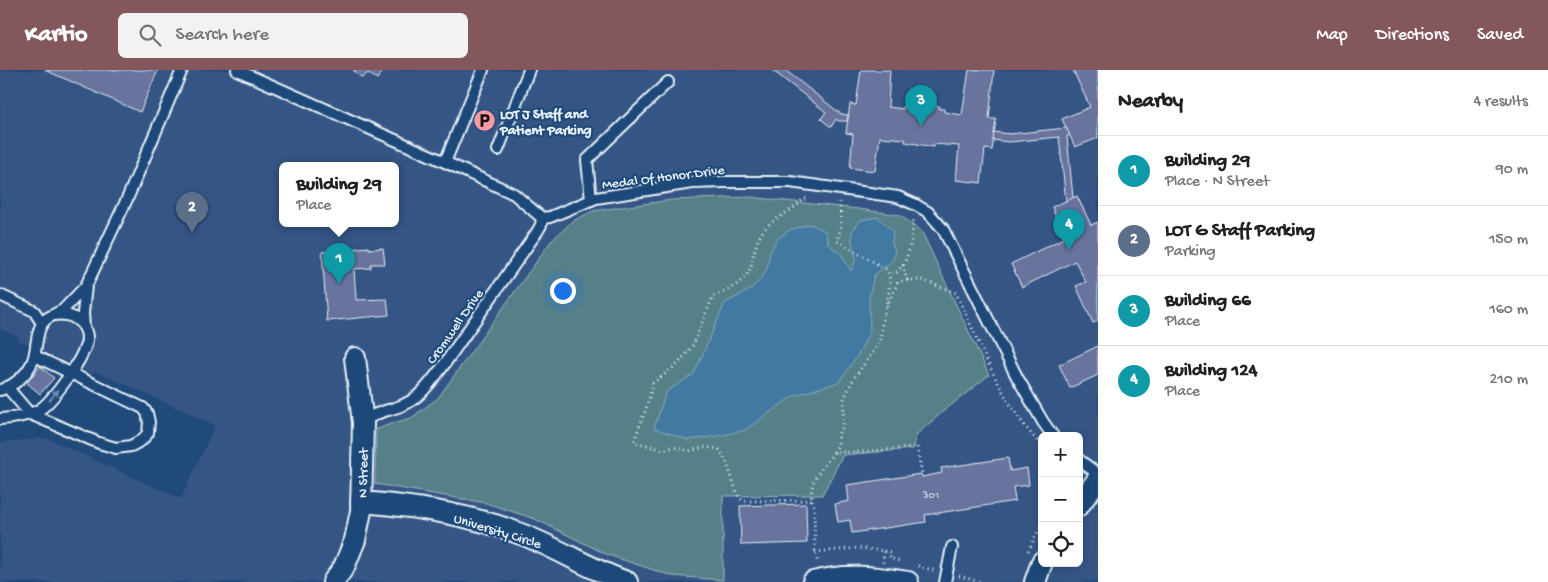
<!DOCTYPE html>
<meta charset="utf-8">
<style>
body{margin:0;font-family:"Gochi Hand",sans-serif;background:#f2f2f2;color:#202124}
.controls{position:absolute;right:15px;bottom:15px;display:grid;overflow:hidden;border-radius:8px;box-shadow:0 2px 8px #0003}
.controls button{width:45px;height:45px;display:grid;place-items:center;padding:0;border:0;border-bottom:1px solid #e0e0e0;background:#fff;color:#202124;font:25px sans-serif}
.you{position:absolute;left:562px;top:220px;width:18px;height:18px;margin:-12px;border:4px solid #fff;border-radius:50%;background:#1a73e8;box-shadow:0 0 0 8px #1a73e833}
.badge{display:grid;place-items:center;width:32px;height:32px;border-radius:50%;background:#84575d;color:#fff;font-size:16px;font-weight:700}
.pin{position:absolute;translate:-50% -41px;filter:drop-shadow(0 1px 2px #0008)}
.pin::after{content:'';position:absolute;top:26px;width:18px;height:15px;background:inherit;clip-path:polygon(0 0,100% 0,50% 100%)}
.popup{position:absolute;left:279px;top:92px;width:120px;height:65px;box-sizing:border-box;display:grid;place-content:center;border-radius:8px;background:#fff;filter:drop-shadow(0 1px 4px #0005);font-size:16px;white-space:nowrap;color:#757577}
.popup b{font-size:19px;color:#202124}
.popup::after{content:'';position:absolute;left:50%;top:100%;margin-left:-10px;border:10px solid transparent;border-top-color:#fff}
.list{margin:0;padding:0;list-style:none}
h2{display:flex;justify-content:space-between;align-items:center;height:65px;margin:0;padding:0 20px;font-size:21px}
h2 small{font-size:16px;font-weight:400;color:#757577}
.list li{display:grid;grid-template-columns:32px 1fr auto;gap:15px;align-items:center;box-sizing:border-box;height:70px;padding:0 20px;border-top:1px solid #e0e0e0}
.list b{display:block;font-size:19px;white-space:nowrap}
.list p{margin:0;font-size:16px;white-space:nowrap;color:#757577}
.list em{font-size:16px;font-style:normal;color:#757577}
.icon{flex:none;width:28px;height:28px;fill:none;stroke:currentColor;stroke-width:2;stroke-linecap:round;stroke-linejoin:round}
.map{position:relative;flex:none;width:1098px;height:512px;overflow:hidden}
header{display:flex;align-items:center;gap:30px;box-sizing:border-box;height:70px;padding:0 25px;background:#84575d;color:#fff}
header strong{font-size:24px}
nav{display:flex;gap:28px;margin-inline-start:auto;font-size:18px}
.search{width:350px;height:45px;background:#f2f2f2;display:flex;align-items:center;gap:12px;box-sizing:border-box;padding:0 18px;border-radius:8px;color:#757577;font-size:19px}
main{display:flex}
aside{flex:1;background:#fff}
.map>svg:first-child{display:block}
.built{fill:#355685;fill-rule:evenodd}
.green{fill:#578087;stroke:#a0b8c0}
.water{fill:#4379a0;stroke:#85a9c3}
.building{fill:#68739e;stroke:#e8f1f8}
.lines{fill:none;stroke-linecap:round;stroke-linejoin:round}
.lane-casing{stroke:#e8f1f8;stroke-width:14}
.street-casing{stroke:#e8f1f8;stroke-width:24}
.path{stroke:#e8f1f8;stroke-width:3;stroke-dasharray:1 4;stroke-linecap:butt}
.lane{stroke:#1f4a7a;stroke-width:10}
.street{stroke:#1f4a7a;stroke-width:20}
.oneway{fill:#6f8dac}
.labels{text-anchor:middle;stroke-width:4.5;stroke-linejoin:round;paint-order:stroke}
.number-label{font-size:11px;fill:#c8d2e2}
.poi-label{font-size:14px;font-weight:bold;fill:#e8f1f8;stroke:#1f4a7a;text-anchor:start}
.street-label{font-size:14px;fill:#e8f1f8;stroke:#1f4a7a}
</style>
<header>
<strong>Kartio</strong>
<div class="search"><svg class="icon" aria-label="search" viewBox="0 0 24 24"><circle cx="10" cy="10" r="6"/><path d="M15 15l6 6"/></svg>Search here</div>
<nav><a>Map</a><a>Directions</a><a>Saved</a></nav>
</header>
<main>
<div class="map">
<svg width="1098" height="512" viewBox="0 0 1098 512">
<rect width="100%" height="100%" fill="#1f4a7a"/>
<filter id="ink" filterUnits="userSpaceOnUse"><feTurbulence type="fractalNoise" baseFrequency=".02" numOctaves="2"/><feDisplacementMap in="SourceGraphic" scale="10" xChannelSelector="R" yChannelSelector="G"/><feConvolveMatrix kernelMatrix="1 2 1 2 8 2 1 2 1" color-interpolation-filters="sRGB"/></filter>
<g filter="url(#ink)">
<path class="built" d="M0 0H1098V512H0V373L46 368 181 429 215 355 95 301 93 304 18 270 19 267 0 259ZM283 95H395V153H283ZM1042 366H1079V493H1042Z"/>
<polygon class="green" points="750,127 858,139 900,145 922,162 989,305 945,340 917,364 912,379 843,385 822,425 723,426 723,510 672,506 608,485 535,449 486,433 375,414 376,360 390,354 411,348 438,328 552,170 573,151 593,141 671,130"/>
<polygon class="water" points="878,147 893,161 892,174 895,180 893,190 874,205 869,228 870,261 858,285 839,312 793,326 745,360 719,366 688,370 654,358 666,322 694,304 725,233 750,220 760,210 767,199 770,183 777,169 790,160 810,154 825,161 829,175 841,184 851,201 856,189 852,171 852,161 861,150"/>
<g class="building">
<polygon points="45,0 158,0 140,42"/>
<polygon points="353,0 384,0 377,9 368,3 362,8"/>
<polygon points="772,0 785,0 841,44 848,45 847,51 838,51 836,49 831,57 821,49 826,42"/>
<polygon points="861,0 890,0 888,37 903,39 904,35 908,36 909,32 939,36 939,39 944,39 944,42 962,45 969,0 994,0 989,49 996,49 992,80 985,79 981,113 956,110 959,76 934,74 934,77 905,72 905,69 880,67 875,101 850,98 853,64 846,63 850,34 856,35"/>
<polygon points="1073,0 1098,0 1098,68 1075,77 1062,49 1090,37"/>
<polygon points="1066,58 1070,65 1067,66 1073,128 1066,131 1059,67 1009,72 993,70 994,62 1010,64"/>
<polygon points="1077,126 1091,155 1098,152 1098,251 1093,253 1076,216 1086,212 1075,191 1022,217 1011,194 1064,168 1052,137"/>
<polygon points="369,177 369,179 383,178 385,194 371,194 371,198 354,199 356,230 387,229 389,245 327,251 322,182"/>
<polygon points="1098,276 1098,305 1070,318 1059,295"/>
<polygon points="40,296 54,308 40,324 27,313"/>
<polygon points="1008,388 1010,401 1027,398 1029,415 1013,417 1015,431 925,445 926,452 852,463 850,450 838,452 835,434 849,431 847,415 921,404 922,407 942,403 941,398"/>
<polygon points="806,434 807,473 741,475 740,436"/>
</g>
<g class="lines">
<defs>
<g id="lane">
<polyline points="237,0 445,92 514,124 542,148 550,147 596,128 692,113 724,112 790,112 898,127 916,135 928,142 943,159 1017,307 1043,352 1053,366"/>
<polyline points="498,80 529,0"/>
<polyline points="445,92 483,0"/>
<polyline points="591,130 587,90 668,12"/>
<polyline points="0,225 34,241 42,253"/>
<polyline points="53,245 63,240 86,216"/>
<polyline points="84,257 83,243 86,216 128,127 182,0"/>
<polyline points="7,317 30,344 99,373 116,378 131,376 142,370 148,363 149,352 147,343 143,338 35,286"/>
<path d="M0 320C15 316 30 302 34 287 38 272 35 251 54 245 61 244 70 245 76 249 82 253 87 260 87 268 88 283 51 335 37 341 25 347 13 348 0 349"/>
<path d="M363 353C374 341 391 341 405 334 421 327 431 311 441 299L537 162 541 155 542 148"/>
<polyline points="1079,390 1098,404"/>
<polyline points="945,512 952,477"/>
</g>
<g id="street">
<path d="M361 432C414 436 477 446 526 466 561 480 591 500 627 512"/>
<polyline points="1079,435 1098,409"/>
<polyline points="333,512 344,497 355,470 361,441 363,353 355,288"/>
<path d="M813 512C846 503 876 507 908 512"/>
<polyline points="1035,512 1042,492"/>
</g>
</defs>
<use href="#lane" class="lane-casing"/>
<use href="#street" class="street-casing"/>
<g class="path">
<path d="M806 129H803C792 143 771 148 762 163 756 171 754 182 752 192 749 210 729 221 713 226L693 275 678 294 653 313 647 336 634 371 638 374H643L663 380 674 377 689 381 706 377 719 379 726 391 739 428 744 431 812 430C808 409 824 397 834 382H859L917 377 922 403"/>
<path d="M840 132 841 156 837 171 886 199C895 211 886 231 884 245"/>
<path d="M903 195C911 181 912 164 914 148"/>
<path d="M907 210H923L956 223C981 275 1001 333 1041 375"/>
<polyline points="887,236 898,212 907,210 903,195 897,202 889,205"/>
<path d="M834 382 838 375 839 363 843 357 844 328 854 308 879 274C882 264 881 254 884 244"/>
<polyline points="812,430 814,436 815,482 818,493"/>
<polyline points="884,481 890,482 890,488 902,492"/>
<polyline points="1028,481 1042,454"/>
<polyline points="815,482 859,478 884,481 883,493"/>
<polyline points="918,496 936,501"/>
<polyline points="959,506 981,512"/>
</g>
<use href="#lane" class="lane"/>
<use href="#street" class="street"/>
</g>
<defs><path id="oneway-solid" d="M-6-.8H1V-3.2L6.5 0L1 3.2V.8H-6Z" transform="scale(1.25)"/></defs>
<use class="oneway" href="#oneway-solid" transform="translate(54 325) rotate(-50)"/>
</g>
<defs>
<symbol id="parking-disc" viewBox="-11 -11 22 22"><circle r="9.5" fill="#ff9aa2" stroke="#1f4a7a"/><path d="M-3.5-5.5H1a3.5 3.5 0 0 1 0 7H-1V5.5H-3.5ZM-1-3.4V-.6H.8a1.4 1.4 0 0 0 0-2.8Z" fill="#111"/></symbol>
</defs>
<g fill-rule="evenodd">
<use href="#parking-disc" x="472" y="38" width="25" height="25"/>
</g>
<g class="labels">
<g class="number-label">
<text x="931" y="428">301</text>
</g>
<g class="poi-label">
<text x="500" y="48">LOT J Staff and<tspan x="500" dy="16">Patient Parking</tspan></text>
</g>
<g class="street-label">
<text transform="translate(663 106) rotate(-7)" y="5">Medal Of Honor Drive</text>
<text transform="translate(454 256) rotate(-55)" y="5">Cromwell Drive</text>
<text transform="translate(362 403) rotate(-89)" y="5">N Street</text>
<text transform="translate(498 460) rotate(17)" y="5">University Circle</text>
</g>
</g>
</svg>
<div class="controls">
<button>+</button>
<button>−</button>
<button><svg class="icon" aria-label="locate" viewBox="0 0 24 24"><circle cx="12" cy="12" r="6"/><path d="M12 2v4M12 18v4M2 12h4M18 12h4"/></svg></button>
</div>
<div class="you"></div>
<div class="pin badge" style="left:339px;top:214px;background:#0f9aa8">1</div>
<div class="popup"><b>Building 29</b>Place</div>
<div class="pin badge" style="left:192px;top:163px;background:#5c6f8a">2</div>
<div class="pin badge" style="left:921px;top:56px;background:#0f9aa8">3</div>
<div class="pin badge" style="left:1069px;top:180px;background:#0f9aa8">4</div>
</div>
<aside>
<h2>Nearby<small>4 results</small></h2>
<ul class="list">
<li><span class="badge" style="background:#0f9aa8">1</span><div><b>Building 29</b><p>Place · N Street</p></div><em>90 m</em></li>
<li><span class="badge" style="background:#5c6f8a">2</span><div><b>LOT G Staff Parking</b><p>Parking</p></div><em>150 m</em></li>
<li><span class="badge" style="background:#0f9aa8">3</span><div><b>Building 66</b><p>Place</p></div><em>160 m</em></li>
<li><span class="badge" style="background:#0f9aa8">4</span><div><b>Building 124</b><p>Place</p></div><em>210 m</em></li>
</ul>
</aside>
</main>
